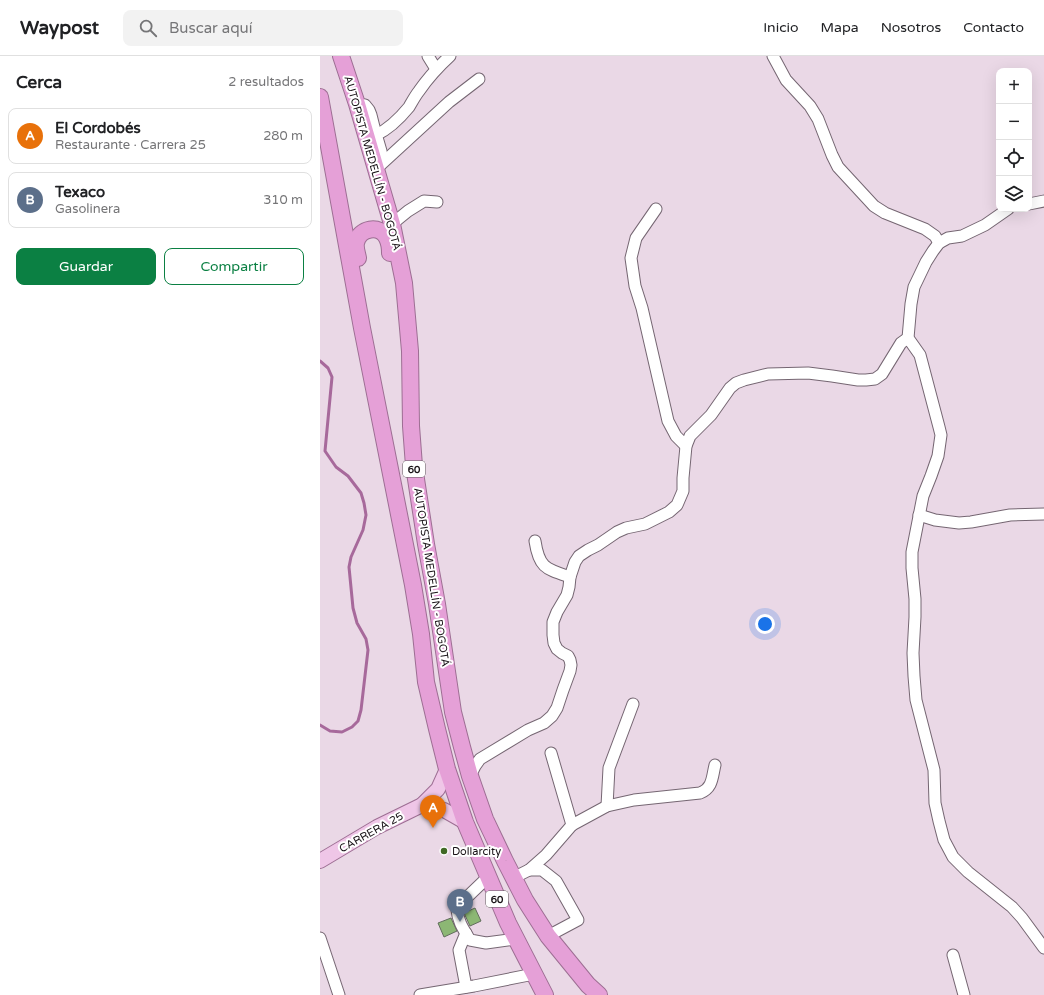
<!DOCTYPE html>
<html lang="es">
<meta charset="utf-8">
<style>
body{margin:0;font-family:"Varela Round",sans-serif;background:#f2f2f2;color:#202124}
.controls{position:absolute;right:12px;top:12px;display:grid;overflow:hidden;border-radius:8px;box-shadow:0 4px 16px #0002}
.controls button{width:36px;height:36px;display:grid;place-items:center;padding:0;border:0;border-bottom:1px solid #e0e0e0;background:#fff;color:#202124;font:20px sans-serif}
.you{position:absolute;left:445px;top:568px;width:14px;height:14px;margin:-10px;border:3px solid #fff;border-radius:50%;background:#1a73e8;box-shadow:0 0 0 6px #1a73e833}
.badge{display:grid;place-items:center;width:26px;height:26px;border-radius:50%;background:#0b8043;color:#fff;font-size:13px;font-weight:700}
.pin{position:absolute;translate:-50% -33px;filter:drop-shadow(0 1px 2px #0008)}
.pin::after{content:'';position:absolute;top:21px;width:14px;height:12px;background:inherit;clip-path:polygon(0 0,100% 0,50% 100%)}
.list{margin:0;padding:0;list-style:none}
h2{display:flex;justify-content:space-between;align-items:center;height:52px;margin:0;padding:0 16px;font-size:17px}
h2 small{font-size:13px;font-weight:400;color:#757577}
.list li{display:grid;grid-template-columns:26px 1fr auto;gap:12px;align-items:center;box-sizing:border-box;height:56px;margin:0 8px 8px;padding:0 8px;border:1px solid #e0e0e0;border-radius:8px}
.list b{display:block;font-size:15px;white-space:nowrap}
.list p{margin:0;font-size:13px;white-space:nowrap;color:#757577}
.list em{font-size:13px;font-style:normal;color:#757577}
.actions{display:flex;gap:8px;padding:12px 16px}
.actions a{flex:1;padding:9px 0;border:1px solid #0b8043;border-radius:8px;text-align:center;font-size:14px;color:#0b8043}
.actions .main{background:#0b8043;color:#fff}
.icon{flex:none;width:22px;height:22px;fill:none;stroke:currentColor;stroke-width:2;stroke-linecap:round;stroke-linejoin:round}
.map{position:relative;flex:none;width:724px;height:939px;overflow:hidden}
header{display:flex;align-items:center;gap:24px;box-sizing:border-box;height:56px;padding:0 20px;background:#fff;border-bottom:1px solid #e0e0e0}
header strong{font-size:19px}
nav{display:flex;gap:22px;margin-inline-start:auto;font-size:14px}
.search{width:280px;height:36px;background:#f2f2f2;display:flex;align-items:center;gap:10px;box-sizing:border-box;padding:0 14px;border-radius:8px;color:#757577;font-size:15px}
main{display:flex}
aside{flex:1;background:#fff}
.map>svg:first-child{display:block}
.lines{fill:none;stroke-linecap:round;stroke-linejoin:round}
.stream{stroke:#a7699b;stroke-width:3}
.building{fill:#8cb774;stroke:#626d5d}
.minor-casing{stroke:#756672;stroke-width:13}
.major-casing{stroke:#9d6e93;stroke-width:16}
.highway-casing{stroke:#9d6e93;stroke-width:18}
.minor{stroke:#fff;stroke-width:11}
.major{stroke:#efc6e7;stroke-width:14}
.highway{stroke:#e5a0d7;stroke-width:16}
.poi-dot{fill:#406925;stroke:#fff;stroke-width:1.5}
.labels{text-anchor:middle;stroke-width:4;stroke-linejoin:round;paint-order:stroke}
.shield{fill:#fff;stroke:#5d585b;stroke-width:1}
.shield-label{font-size:10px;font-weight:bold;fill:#171115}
.street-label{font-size:11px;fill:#171115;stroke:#fff}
.poi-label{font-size:11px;fill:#171115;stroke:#fff;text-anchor:start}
</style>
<header>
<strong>Waypost</strong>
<div class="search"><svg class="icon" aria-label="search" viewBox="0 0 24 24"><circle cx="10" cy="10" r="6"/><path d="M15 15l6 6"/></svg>Buscar aquí</div>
<nav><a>Inicio</a><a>Mapa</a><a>Nosotros</a><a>Contacto</a></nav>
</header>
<main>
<aside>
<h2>Cerca<small>2 resultados</small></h2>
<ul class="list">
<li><span class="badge" style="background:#e8710a">A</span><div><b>El Cordobés</b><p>Restaurante · Carrera 25</p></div><em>280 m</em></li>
<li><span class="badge" style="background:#5c6f8a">B</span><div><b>Texaco</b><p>Gasolinera</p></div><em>310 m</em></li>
</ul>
<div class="actions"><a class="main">Guardar</a><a>Compartir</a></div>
</aside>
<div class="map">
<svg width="724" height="939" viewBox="0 0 724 939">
<rect width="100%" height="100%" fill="#ead8e6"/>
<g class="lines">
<polyline class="stream" points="0,305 8,312 12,321 5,395 16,411 28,420 41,437 44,447 46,459 43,474 31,501 29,511 33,552 37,567 46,583 48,594 41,654 38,665 32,671 22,676 10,675 0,669"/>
</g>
<g class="building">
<polygon points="155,852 161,865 150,870 144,857"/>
<polygon points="131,862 137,875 124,881 118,867"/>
</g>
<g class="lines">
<defs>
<g id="minor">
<polyline points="108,0 116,13"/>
<polyline points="453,0 466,24 490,50 498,63 512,99 518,111 554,150 565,157 605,173 615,180 619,187"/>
<polyline points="37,48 45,49 49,54 51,59 54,71 61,95 62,100 60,106 57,111"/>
<path d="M56 79C69 73 80 62 89 51 92 46 95 40 99 35 108 22 118 11 130 0"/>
<polyline points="56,113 129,46 159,23"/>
<polyline points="709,148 724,145"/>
<polyline points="336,153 316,182 311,202 315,230 322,252 348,365 356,380 366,390"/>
<polyline points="688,153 665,169 642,180 628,182 619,187 613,195 606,206 594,231 591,248 588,282 600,299 619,371 621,379 618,400 611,420 603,440 592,496 592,512 595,543 595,561 593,597 594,620 596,644 614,714 615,747 619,765 624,784 633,801 648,816 692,851 702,862 724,892"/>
<polyline points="72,168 88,155 104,145 117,146"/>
<polyline points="599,459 615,464 639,467 651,466 690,459 724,458"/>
<path d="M215 485C219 512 226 513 250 521"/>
<polyline points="231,697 252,769"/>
<polyline points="150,720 155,710 160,703 208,674 224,667 232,660 237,652 243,634 250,615 251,609 250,604 248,600 242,597 237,593 234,587 233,579 233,566 237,556 247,539 249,531 250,521 255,506 259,500 268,494 278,489 297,476 306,472 325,468 349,456 357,449 363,435 363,422 366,390 370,380 391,359 410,332 416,327 424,324 448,318 488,317 512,320 538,324 546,324 555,323 562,318 581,287 588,282"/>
<polyline points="287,750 289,712 313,648"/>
<polyline points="209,814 222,814 236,825 258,864 228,880"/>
<path d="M168 821 142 846 137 854C138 866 144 874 150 884L166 887 196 883"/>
<path d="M193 822 209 814 226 799 252 769 287 750 314 744 380 737C393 732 392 721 395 709"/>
<polyline points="146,877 139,894 146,931"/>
<polyline points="0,882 19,939"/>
<polyline points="633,899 644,939"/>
<polyline points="100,939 154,930 214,918"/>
</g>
<g id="major">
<polyline points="102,749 124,754 145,766"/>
<polyline points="0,805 57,771 102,749 118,733 127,713"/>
</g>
<g id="highway">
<polyline points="21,0 37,48 72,168 84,227 90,295 91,370 94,410 106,488 117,548 133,656 142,691 150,720 165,763 185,805 205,844 228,880 268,929 279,939"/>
<polyline points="0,41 42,272 93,529 101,578 106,626 117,673 127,713 145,766 188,867 225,939"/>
<path d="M38 202C37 197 35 192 36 187 39 172 60 168 67 182 69 186 70 193 70 197"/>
</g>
</defs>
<use href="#minor" class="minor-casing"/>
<use href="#major" class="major-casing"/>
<use href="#highway" class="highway-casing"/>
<use href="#minor" class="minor"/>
<use href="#major" class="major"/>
<use href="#highway" class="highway"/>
</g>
<circle class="poi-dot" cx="124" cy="795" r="4"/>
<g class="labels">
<g class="shield">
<rect x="83" y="405" width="22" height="16" rx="3"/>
<rect x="166" y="835" width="22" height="16" rx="3"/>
</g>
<g class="shield-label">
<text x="94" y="417">60</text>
<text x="177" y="847">60</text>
</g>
<g class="street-label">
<text transform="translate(53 107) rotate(74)" y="4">AUTOPISTA MEDELLÍN - BOGOTÁ</text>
<text transform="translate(112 521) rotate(81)" y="4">AUTOPISTA MEDELLÍN - BOGOTÁ</text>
<text transform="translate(51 776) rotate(-29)" y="4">CARRERA 25</text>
</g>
<g class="poi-label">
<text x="132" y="799">Dollarcity</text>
</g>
</g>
</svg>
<div class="controls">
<button>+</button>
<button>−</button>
<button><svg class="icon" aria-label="locate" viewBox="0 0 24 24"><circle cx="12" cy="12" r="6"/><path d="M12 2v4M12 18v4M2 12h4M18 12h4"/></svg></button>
<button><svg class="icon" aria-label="layers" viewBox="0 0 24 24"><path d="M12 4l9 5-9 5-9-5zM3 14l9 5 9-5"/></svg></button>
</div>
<div class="you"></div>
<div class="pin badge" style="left:113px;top:772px;background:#e8710a">A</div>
<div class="pin badge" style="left:140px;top:866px;background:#5c6f8a">B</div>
</div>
</main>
